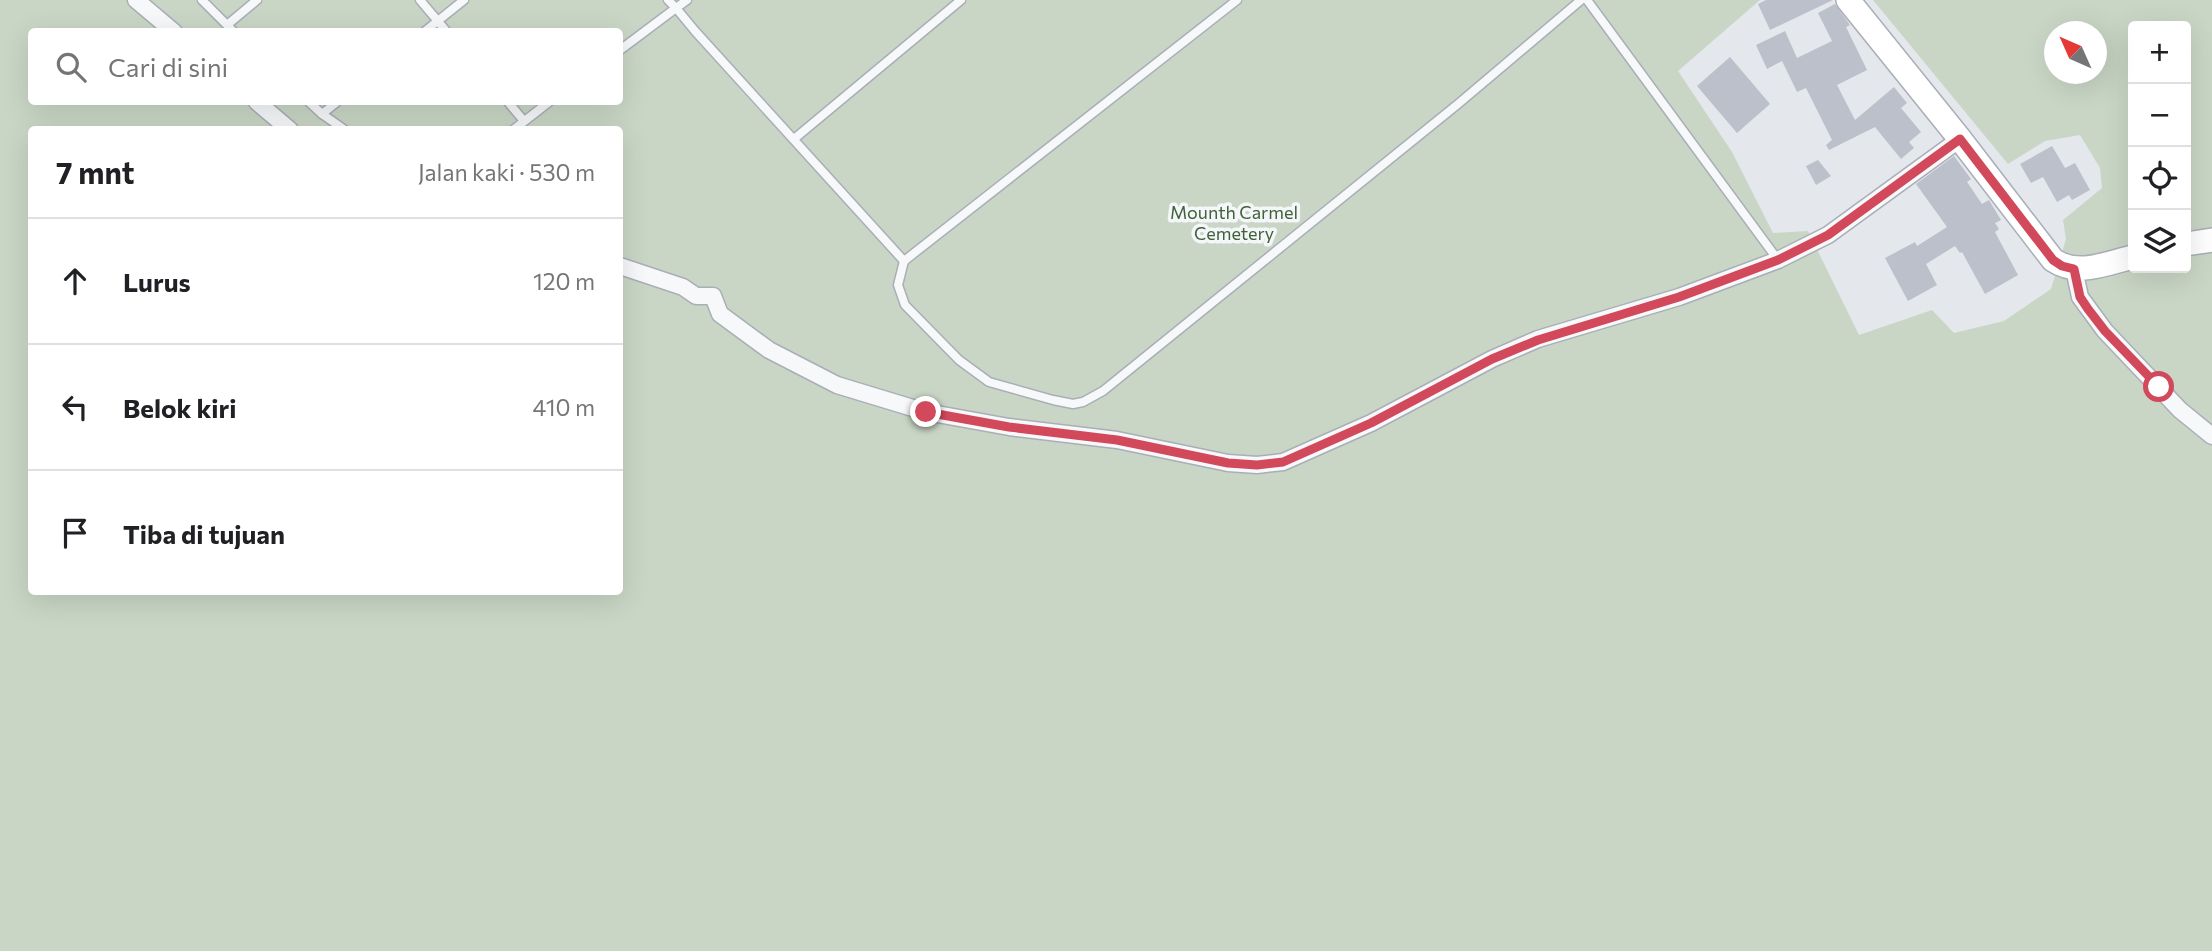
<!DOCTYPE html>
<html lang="id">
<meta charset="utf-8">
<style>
body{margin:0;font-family:Commissioner,sans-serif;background:#f6f6f6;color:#202124}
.controls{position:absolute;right:21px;top:21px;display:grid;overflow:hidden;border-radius:7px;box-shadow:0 7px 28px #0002}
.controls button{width:63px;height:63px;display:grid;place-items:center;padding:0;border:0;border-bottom:2px solid #e0e0e0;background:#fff;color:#202124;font:35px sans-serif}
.compass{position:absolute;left:2044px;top:21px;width:63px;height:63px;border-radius:50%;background:#fff;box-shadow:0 7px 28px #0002;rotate:315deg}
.stop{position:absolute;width:21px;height:21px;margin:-16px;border:5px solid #d1495b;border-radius:50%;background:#fff}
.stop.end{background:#d1495b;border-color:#fff;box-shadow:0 2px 7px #0008}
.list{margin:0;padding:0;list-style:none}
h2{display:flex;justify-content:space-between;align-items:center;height:91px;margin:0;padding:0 28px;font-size:30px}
h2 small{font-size:23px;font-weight:400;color:#757577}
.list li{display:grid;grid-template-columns:46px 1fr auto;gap:21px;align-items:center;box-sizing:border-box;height:126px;padding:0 28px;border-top:2px solid #e0e0e0}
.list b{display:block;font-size:26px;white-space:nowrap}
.list em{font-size:23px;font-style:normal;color:#757577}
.icon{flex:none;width:38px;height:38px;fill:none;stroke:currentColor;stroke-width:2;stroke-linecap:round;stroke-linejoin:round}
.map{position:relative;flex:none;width:2212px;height:951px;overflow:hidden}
.search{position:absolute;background:#fff;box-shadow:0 7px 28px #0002;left:28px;top:28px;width:595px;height:77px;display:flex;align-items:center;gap:18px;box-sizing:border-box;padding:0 24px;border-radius:7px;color:#757577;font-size:26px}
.panel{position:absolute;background:#fff;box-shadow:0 7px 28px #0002;left:28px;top:126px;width:595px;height:469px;border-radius:7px}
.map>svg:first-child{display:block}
.green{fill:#c9d6c5;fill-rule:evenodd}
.building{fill:#bbc0ca}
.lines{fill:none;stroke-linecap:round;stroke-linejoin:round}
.lane-casing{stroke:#a9aeb7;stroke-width:11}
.street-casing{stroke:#a9aeb7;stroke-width:19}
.secondary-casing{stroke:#a9aeb7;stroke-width:26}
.lane{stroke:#f7f8fa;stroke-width:8}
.street{stroke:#f7f8fa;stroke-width:16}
.secondary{stroke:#fff;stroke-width:23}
.route{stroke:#d1495b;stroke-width:9}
.labels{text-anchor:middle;stroke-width:7;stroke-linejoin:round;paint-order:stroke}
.park-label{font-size:18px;fill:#3f6138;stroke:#f4f6f9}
</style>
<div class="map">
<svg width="2212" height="951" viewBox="0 0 2212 951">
<rect width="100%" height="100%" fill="#e4e7ec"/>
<path class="green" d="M0 0H1760L1678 71 1732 152 1773 233 1808 231 1859 335 1932 310 1954 333 2004 321 2051 289 2066 239 2063 220 2102 188 2100 168 2080 135 2045 141 2008 164 1873 0H2212V951H0ZM2133 26H2186V268H2133ZM32 32H620V102H32ZM2054 32H2096V74H2054ZM32 130H620V592H32Z"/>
<g class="building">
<polygon points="1766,0 1833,0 1770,30 1758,4"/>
<polygon points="1835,4 1850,25 1846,27 1867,70 1837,85 1855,120 1894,87 1907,103 1901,108 1921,132 1909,142 1914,148 1901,159 1875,127 1829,150 1826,145 1832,140 1806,88 1797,92 1782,61 1767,69 1756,45 1785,31 1797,58 1832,41 1818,13"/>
<polygon points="1730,57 1770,104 1737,133 1697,86"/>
<polygon points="2052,146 2065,168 2075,163 2090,190 2072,200 2069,195 2057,202 2043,177 2031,183 2020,164"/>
<polygon points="1954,156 1971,179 1967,182 1982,204 1989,200 2001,220 1995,223 1999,229 1995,232 2018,275 1985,294 1962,252 1960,253 1955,246 1926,264 1937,285 1908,301 1885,258 1915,242 1917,246 1947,227 1916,184"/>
<polygon points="1818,160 1831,176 1816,185 1806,166"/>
</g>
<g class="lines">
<defs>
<g id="lane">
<polyline points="202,0 234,32"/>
<polyline points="420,0 447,32"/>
<polyline points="687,0 676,8 695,31 904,261 898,285 905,305 959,360 989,382 1053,400 1073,404 1083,402 1103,391 1458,104 1581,0"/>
<polyline points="1587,0 1778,260"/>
<polyline points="227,25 257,0"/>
<polyline points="424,32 464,0"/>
<polyline points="620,50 676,8 668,0"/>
<polyline points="309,102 322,114 345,130"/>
<polyline points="508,102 524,121"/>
<polyline points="322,114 337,102"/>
<polyline points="513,130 549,102"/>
<polyline points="794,139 961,0"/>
<polyline points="904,261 1237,0"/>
</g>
<g id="street">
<polyline points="136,0 174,32"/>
<polyline points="257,102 290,130"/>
<polyline points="620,266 683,287 696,296 713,296 720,314 769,350 837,385 926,412 1009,427 1117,440 1228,463 1257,465 1283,462 1371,423 1492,359 1538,339 1679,297 1778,260 1828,235 1960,139"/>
<polyline points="2074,269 2080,297 2105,331 2180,410 2212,436"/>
</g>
<g id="secondary">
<path d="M1848 0 1960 139 2053 260C2078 277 2107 263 2133 257"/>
<polyline points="2186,244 2212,240"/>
</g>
</defs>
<use href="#lane" class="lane-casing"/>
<use href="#street" class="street-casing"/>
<use href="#secondary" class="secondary-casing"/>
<use href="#lane" class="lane"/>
<use href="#street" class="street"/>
<use href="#secondary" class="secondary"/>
</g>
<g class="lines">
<polyline class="route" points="926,412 1009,427 1117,440 1228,463 1257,465 1283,462 1371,423 1492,359 1538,340 1679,297 1778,260 1828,235 1960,139 2053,260 2062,266 2074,269 2080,297 2088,309 2105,331 2159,387"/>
</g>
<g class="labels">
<g class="park-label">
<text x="1234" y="219">Mounth Carmel<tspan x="1234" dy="21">Cemetery</tspan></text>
</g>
</g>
</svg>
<div class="controls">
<button>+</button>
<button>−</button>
<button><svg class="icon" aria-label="locate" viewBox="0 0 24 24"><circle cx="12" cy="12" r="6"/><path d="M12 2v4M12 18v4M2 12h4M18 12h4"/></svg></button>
<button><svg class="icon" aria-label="layers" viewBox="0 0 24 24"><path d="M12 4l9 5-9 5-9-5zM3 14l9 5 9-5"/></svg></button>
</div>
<svg class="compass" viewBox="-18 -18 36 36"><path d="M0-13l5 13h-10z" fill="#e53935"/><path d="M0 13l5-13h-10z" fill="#757577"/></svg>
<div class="stop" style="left:2159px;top:387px"></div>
<div class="stop end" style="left:926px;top:412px"></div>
<div class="search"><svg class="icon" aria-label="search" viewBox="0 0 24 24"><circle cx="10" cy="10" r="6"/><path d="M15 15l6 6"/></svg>Cari di sini</div>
<section class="panel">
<h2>7 mnt<small>Jalan kaki · 530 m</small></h2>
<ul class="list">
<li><svg class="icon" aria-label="ahead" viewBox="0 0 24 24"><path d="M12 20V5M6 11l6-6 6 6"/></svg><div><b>Lurus</b></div><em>120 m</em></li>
<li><svg class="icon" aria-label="left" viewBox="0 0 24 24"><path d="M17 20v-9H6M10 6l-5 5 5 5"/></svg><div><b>Belok kiri</b></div><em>410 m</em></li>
<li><svg class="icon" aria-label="arrive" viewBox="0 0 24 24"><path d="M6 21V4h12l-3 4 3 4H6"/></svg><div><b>Tiba di tujuan</b></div></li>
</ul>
</section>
</div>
